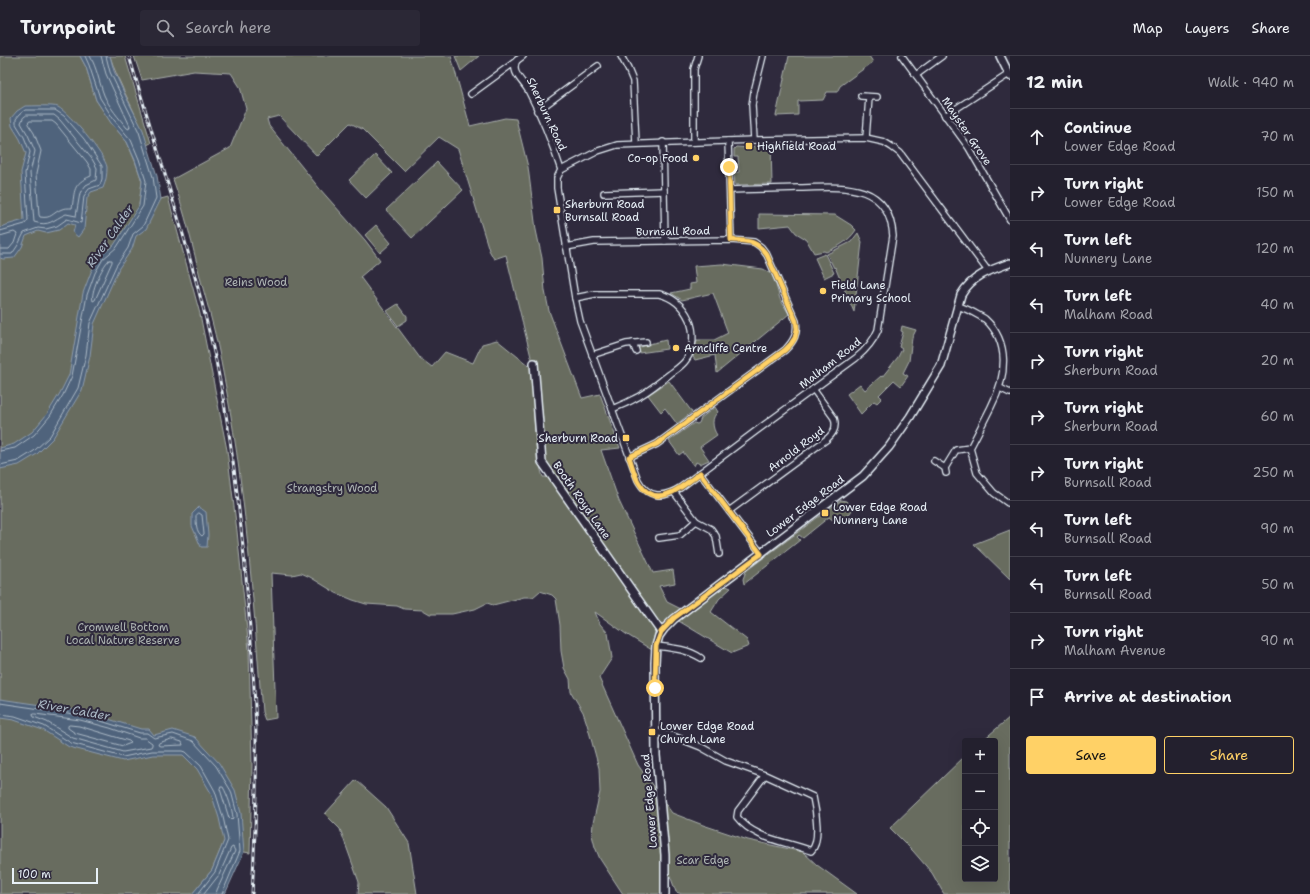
<!DOCTYPE html>
<meta charset="utf-8">
<style>
body{margin:0;font-family:"Shantell Sans",sans-serif;background:#2b2836;color:#f1f3f6}
.controls{position:absolute;right:12px;bottom:12px;display:grid;overflow:hidden;border-radius:4px;box-shadow:0 4px 16px #0002}
.controls button{width:36px;height:36px;display:grid;place-items:center;padding:0;border:0;border-bottom:1px solid #403e4a;background:#23202e;color:#f1f3f6;font:20px sans-serif}
.scale{position:absolute;left:12px;bottom:10px;width:86px;box-sizing:border-box;padding-left:4px;border:2px solid #e8f1f8;border-top:0;font-size:11px;line-height:14px;white-space:nowrap;color:#e8f1f8;-webkit-text-stroke:3px #2f2a3d;paint-order:stroke}
.stop{position:absolute;width:12px;height:12px;margin:-9px;border:3px solid #ffd166;border-radius:50%;background:#fff}
.stop.end{background:#ffd166;border-color:#fff;box-shadow:0 1px 4px #0008}
.list{margin:0;padding:0;list-style:none}
h2{display:flex;justify-content:space-between;align-items:center;height:52px;margin:0;padding:0 16px;font-size:17px}
h2 small{font-size:13px;font-weight:400;color:#a3a3aa}
.list li{display:grid;grid-template-columns:26px 1fr auto;gap:12px;align-items:center;box-sizing:border-box;height:56px;padding:0 16px;border-top:1px solid #403e4a}
.list b{display:block;font-size:15px;white-space:nowrap}
.list p{margin:0;font-size:13px;white-space:nowrap;color:#a3a3aa}
.list em{font-size:13px;font-style:normal;color:#a3a3aa}
.actions{display:flex;gap:8px;padding:12px 16px}
.actions a{flex:1;padding:9px 0;border:1px solid #ffd166;border-radius:4px;text-align:center;font-size:14px;color:#ffd166}
.actions .main{background:#ffd166;color:#111}
.icon{flex:none;width:22px;height:22px;fill:none;stroke:currentColor;stroke-width:2;stroke-linecap:round;stroke-linejoin:round}
.map{position:relative;flex:none;width:1010px;height:838px;overflow:hidden}
header{display:flex;align-items:center;gap:24px;box-sizing:border-box;height:56px;padding:0 20px;background:#23202e;border-bottom:1px solid #403e4a}
header strong{font-size:19px}
nav{display:flex;gap:22px;margin-inline-start:auto;font-size:14px}
.search{width:280px;height:36px;background:#2b2836;display:flex;align-items:center;gap:10px;box-sizing:border-box;padding:0 14px;border-radius:4px;color:#a3a3aa;font-size:15px}
main{display:flex}
aside{flex:1;background:#23202e}
.map>svg:first-child{display:block}
.green{fill:#686c5e;stroke:#a8aeab;fill-rule:evenodd}
.water{fill:#50647c;stroke:#8d9cae}
.lines{fill:none;stroke-linecap:round;stroke-linejoin:round}
.shore{stroke:#abb9c6;stroke-width:1}
.minor-casing{stroke:#e8f1f8;stroke-width:8}
.tertiary-casing{stroke:#e8f1f8;stroke-width:10}
.minor{stroke:#2f2a3d;stroke-width:5.5}
.tertiary{stroke:#2f2a3d;stroke-width:7}
.rail-casing{stroke:#e8f1f8;stroke-width:3}
.rail{stroke:#2f2a3d;stroke-width:1.5;stroke-dasharray:4.5;stroke-linecap:butt}
.route{stroke:#ffd166;stroke-width:5}
.poi-dot{fill:#ffd166;stroke:#2f2a3d;stroke-width:1.5}
.labels{text-anchor:middle;stroke-width:4;stroke-linejoin:round;paint-order:stroke}
.street-label{font-size:11px;fill:#e8f1f8;stroke:#2f2a3d}
.poi-label{font-size:11px;fill:#e8f1f8;stroke:#2f2a3d;text-anchor:start}
.park-label{font-size:11px;fill:#aeb5b3;stroke:#2f2a3d}
.water-label{font-size:12px;font-style:italic;fill:#abb9c6;stroke:#2f2a3d}
</style>
<header>
<strong>Turnpoint</strong>
<div class="search"><svg class="icon" aria-label="search" viewBox="0 0 24 24"><circle cx="10" cy="10" r="6"/><path d="M15 15l6 6"/></svg>Search here</div>
<nav><a>Map</a><a>Layers</a><a>Share</a></nav>
</header>
<main>
<div class="map">
<svg width="1010" height="838" viewBox="0 0 1010 838">
<rect width="100%" height="100%" fill="#2f2a3d"/>
<filter id="ink" filterUnits="userSpaceOnUse"><feTurbulence type="fractalNoise" baseFrequency=".025" numOctaves="2"/><feDisplacementMap in="SourceGraphic" scale="8" xChannelSelector="R" yChannelSelector="G"/><feConvolveMatrix kernelMatrix="1 2 1 2 8 2 1 2 1" color-interpolation-filters="sRGB"/></filter>
<g filter="url(#ink)">
<g class="green">
<polygon points="0,0 80,0 86,11 96,44 112,68 127,86 135,105 142,125 139,149 168,141 200,258 227,394 237,475 249,594 252,709 250,797 244,796 224,785 212,814 192,838 0,838"/>
<path d="M110 0H125L151 87 147 89C138 58 119 31 110 0Z"/>
<path d="M134 0H451L470 70 505 62 516 63 528 111 536 174 542 202 545 235 549 255 582 342 600 338 620 392 601 394 619 445 653 517 673 514 675 527 659 530 667 546 681 553 661 569H658L610 501 609 503 612 507V509L655 574 652 594 626 578 595 556 600 568 608 577 612 602 599 622 638 709 657 736 661 791V838H623L600 803 595 791 592 779 593 767 600 736 599 712 587 668 583 656 571 636 570 623 564 612 561 595 560 569 556 543 552 539 540 535 533 541H524L493 549 487 547 475 553 452 558H430L423 554 404 553 397 550 366 548 353 544 336 537 310 521 301 517 292 519 271 517 276 662 265 664 262 656C253 541 245 425 222 311 217 282 209 254 201 225 193 191 185 157 173 123L230 92 246 53 240 31 231 17 194 15 142 24ZM279 60 317 100 350 67 362 73 404 115 439 81 458 93 489 194 494 203 506 199 532 305 537 315 541 368 545 403 552 414 553 421H543C532 387 534 349 534 314L497 284 482 288 473 307 445 296 432 311 420 302 360 221 380 204 365 184 319 132 269 70 267 63Z"/>
<polygon points="455,0 479,0 461,15"/>
<polygon points="789,0 869,0 873,6 840,30 837,36 827,36 823,44 798,45 798,59 776,60"/>
<polygon points="771,89 772,128 735,129 734,117 739,116 738,101 734,101 734,93 736,91 751,92 754,90"/>
<polygon points="375,99 392,117 366,142 349,124"/>
<polygon points="437,106 463,134 412,182 386,154"/>
<path d="M759 158 835 159 851 169 856 174C848 186 839 190 826 196L824 195 814 197 806 183 796 177 790 169 759 172Z"/>
<polygon points="376,169 391,187 380,197 365,179"/>
<polygon points="858,177 862,186 854,256 835,211 834,212 827,198 851,186"/>
<polygon points="825,198 834,217 824,222 815,202"/>
<polygon points="722,208 763,213 771,217 775,226 780,243 789,258 717,317 715,299 695,304 693,301 697,284 714,284 728,277 713,237 682,244 671,237 690,233 690,228 696,227 694,210"/>
<polygon points="398,248 407,260 407,264 398,270 387,255"/>
<polygon points="902,270 916,274 912,282 909,305 903,317 908,320 901,330 894,324 879,339 882,342 877,347 874,345 861,358 847,338 860,328 865,334 881,320 882,321 898,301 902,293 899,291 903,276 901,275"/>
<polygon points="666,284 667,293 639,297 638,296 638,292 649,288"/>
<polygon points="669,325 692,356 677,368 665,352 661,356 648,339"/>
<path d="M715 351 718 356C711 361 712 372 717 379L700 391 709 404 700 408 696 406 694 410 683 396 679 399 669 385 694 367 697 368 699 367 701 362Z"/>
<polygon points="841,444 846,445 853,453 847,461 834,465 829,461 803,482 799,479 797,481 800,484 744,528 743,523 746,515"/>
<polygon points="1010,474 1010,523 974,488"/>
<polygon points="726,530 731,532 719,543 711,556 747,584 749,590 732,597 677,564 696,551 719,532"/>
<polygon points="1010,661 1010,838 944,838 932,817 913,795 890,772 965,700 965,823 995,823 995,685 982,685"/>
<polygon points="356,724 386,751 409,787 417,838 358,838 359,826 340,773 325,758"/>
<polygon points="664,746 672,757 703,769 748,784 803,796 817,809 857,838 682,838 676,836 669,817"/>
</g>
<g class="water">
<polygon points="80,0 110,0 114,15 126,41 143,74 157,120 161,143 146,173 136,180 132,193 119,212 94,268 90,300 82,334 53,382 37,398 19,409 0,413 0,392 14,388 32,376 47,358 60,337 69,319 83,237 91,216 100,200 114,189 139,150 142,125 135,104 127,86 111,67 96,44 86,11"/>
<path d="M25 50C31 50 54 49 58 51 69 57 105 99 107 111 107 119 106 125 103 132L91 136 87 142 84 173 78 181 73 177 75 169 68 167 59 174 46 177 38 175 26 180 22 191 14 202 3 203 0 202V173L3 170 24 164 21 116 26 97 20 83 12 70 11 62 17 55Z"/>
<polygon points="199,451 206,456 208,479 207,491 201,491 192,470 192,458"/>
<polygon points="0,643 82,655 141,673 149,673 154,679 173,674 195,681 219,707 235,734 241,757 244,796 225,838 192,838 212,814 224,785 219,762 211,737 197,713 183,699 153,699 123,705 69,691 43,674 14,664 0,662"/>
</g>
<g class="lines">
<g class="shore">
<path d="M90 0C97 12 99 26 104 39 109 51 119 62 127 72L129 73 130 70 106 18 101 0"/>
<path d="M27 59H54L60 64 92 103 97 112 96 124 86 129 80 137 76 160 66 158C52 164 50 171 34 166L30 117 35 95 28 79 21 67 23 62Z"/>
<path d="M30 65H52L56 68 87 106 91 113V120C72 128 75 135 72 152 68 152 65 152 62 153 52 157 52 163 40 161L39 159 36 118 41 95 34 77 28 68Z"/>
<polyline points="0,175 25,168 28,164 25,117 30,96 24,81 16,68 16,63 20,58 25,54 55,54 64,60 84,83 102,110 102,123 100,129 89,133 84,140 81,167 67,163 57,170 46,173 38,172 24,177 18,189 12,198 0,198"/>
<polyline points="0,180 14,176 17,178 14,187 9,193 0,193"/>
<path d="M109 204H112V206L95 244 93 245C90 237 102 210 109 204Z"/>
<polyline points="0,395 15,392 34,379 50,360 63,339 72,320 87,239 95,217 103,203 117,191 143,150 146,125 139,103 131,84 114,64 100,42 89,9 85,0"/>
<polyline points="0,409 18,405 34,395 50,380 78,332 86,299 90,267 116,210 128,192 133,178 143,170 156,142 153,121 139,76 110,16 106,0"/>
<path d="M199 457 202 459 204 478 202 480C196 476 196 467 196 460Z"/>
<polyline points="0,647 81,659 140,677 147,677 154,682 173,678 193,685 216,710 231,735 237,758 240,795 222,838"/>
<polyline points="0,658 15,660 44,670 71,687 123,701 152,695 183,695 186,696 201,710 215,735 223,761 228,784 215,816 198,838"/>
<polygon points="35,658 80,664 110,672 139,682 145,682 152,687 152,689 151,691 123,696 73,682 47,666 34,661 33,659"/>
<polygon points="70,669 79,670 129,685 131,687 123,690 75,677 68,672 68,670"/>
<polygon points="172,683 182,686 183,689 160,690 158,689 159,687"/>
<path d="M221 731H223C228 740 232 752 233 762L231 764 229 762 220 733Z"/>
<polyline points="204,838 219,819 231,792 233,791 235,795 217,834 216,838"/>
</g>
<defs>
<g id="minor">
<polyline points="621,0 628,13 633,25 636,87"/>
<polyline points="902,0 969,92 1010,164"/>
<path d="M517 4C510 16 522 24 528 34 541 59 552 86 561 114L557 122V132L575 242 580 265 638 424C648 443 664 442 680 432L756 375 856 302C866 294 873 286 878 274L893 180C889 124 839 131 798 132 775 133 753 133 730 134"/>
<polyline points="916,19 942,0"/>
<polyline points="471,38 523,0"/>
<polyline points="861,40 877,41"/>
<polyline points="537,55 598,10"/>
<polyline points="945,60 1009,18"/>
<polyline points="866,82 869,41"/>
<polyline points="754,84 752,49 754,36 763,0"/>
<polyline points="728,85 731,184"/>
<polyline points="663,86 665,185"/>
<polyline points="694,86 694,13 698,0"/>
<polyline points="561,114 598,95 617,89 754,84 866,82 884,86 892,91 900,97 988,215"/>
<polyline points="604,137 664,135"/>
<path d="M566 191 594 186 731 184 754 186 761 191 767 199 796 265C798 277 794 285 785 294L657 388 629 401"/>
<path d="M575 242 595 238H659C672 241 683 250 689 263 695 276 694 293 686 304 682 310 675 314 670 318 658 327 647 337 634 343 627 347 619 350 612 353"/>
<path d="M957 250C967 252 976 258 985 263 1010 286 1007 320 991 351 984 365 977 379 970 392"/>
<polyline points="633,287 636,295"/>
<polyline points="592,299 626,288 646,286"/>
<polyline points="1000,332 1010,337"/>
<polyline points="970,392 977,417 994,437 1008,447 1010,446"/>
<polyline points="934,405 945,412 946,417"/>
<polyline points="945,412 956,394 970,392"/>
<polyline points="700,417 761,497"/>
<polyline points="674,436 696,465 711,473 716,480 719,498"/>
<path d="M729 455 827 383C834 377 837 371 834 362L813 333"/>
<polyline points="659,482 680,479 696,465"/>
<path d="M656 590C673 592 687 593 701 602"/>
<path d="M656 676 673 680 701 691 726 705 765 719 813 741C816 754 821 786 811 795 786 785 755 784 737 761L738 755 765 719"/>
</g>
<g id="tertiary">
<polyline points="1000,0 1010,20"/>
<polyline points="534,307 542,406 661,576"/>
<path d="M665 838V799L656 699 655 607 656 590 659 580 664 573 674 563 863 420 889 391 910 361 941 310 961 239C972 220 990 214 1010 207"/>
</g>
</defs>
<use href="#minor" class="minor-casing"/>
<use href="#tertiary" class="tertiary-casing"/>
<use href="#minor" class="minor"/>
<use href="#tertiary" class="tertiary"/>
<defs>
<path id="rail" d="M129 0C159 101 193 202 216 305 231 376 239 449 246 521 250 574 255 627 256 680 257 732 255 785 252 838"/>
</defs>
<use href="#rail" class="rail-casing"/>
<use href="#rail" class="rail"/>
</g>
</g>
<g class="lines" filter="url(#ink)">
<path class="route" d="M655 632 656 590 661 576 674 562 761 498 700 417C683 430 656 455 639 427 634 419 632 409 629 401L657 388 785 294 791 288 795 282 797 273 796 265 767 199C756 184 749 185 731 184L729 111"/>
</g>
<g class="poi-dot">
<rect x="745" y="86" width="8" height="8" rx="2"/>
<circle cx="696" cy="102" r="4"/>
<rect x="553" y="150" width="8" height="8" rx="2"/>
<circle cx="823" cy="235" r="4"/>
<circle cx="676" cy="292" r="4"/>
<rect x="622" y="378" width="8" height="8" rx="2"/>
<rect x="821" y="453" width="8" height="8" rx="2"/>
<rect x="648" y="672" width="8" height="8" rx="2"/>
</g>
<g class="labels">
<g class="street-label">
<text transform="translate(547 58) rotate(65)" y="4">Sherburn Road</text>
<text transform="translate(967 75) rotate(56)" y="4">Mayster Grove</text>
<text transform="translate(673 175) rotate(-1)" y="4">Burnsall Road</text>
<text transform="translate(830 307) rotate(-38)" y="4">Malham Road</text>
<text transform="translate(796 393) rotate(-37)" y="4">Arnold Royd</text>
<text transform="translate(582 444) rotate(55)" y="4">Booth Royd Lane</text>
<text transform="translate(805 450) rotate(-37)" y="4">Lower Edge Road</text>
<text transform="translate(649 745) rotate(-95)" y="4">Lower Edge Road</text>
</g>
<g class="poi-label">
<text x="757" y="94">Highfield Road</text>
<text x="688" y="106" text-anchor="end">Co-op Food</text>
<text x="565" y="152">Sherburn Road<tspan x="565" dy="13">Burnsall Road</tspan></text>
<text x="831" y="233">Field Lane<tspan x="831" dy="13">Primary School</tspan></text>
<text x="684" y="296">Arncliffe Centre</text>
<text x="618" y="386" text-anchor="end">Sherburn Road</text>
<text x="833" y="455">Lower Edge Road<tspan x="833" dy="13">Nunnery Lane</tspan></text>
<text x="660" y="674">Lower Edge Road<tspan x="660" dy="13">Church Lane</tspan></text>
</g>
<g class="park-label">
<text x="256" y="230">Reins Wood</text>
<text x="332" y="436">Strangstry Wood</text>
<text x="123" y="575">Cromwell Bottom<tspan x="123" dy="13">Local Nature Reserve</tspan></text>
<text x="703" y="808">Scar Edge</text>
</g>
<g class="water-label">
<text transform="translate(110 180) rotate(-55)" y="4">River Calder</text>
<text transform="translate(74 654) rotate(10)" y="4">River Calder</text>
</g>
</g>
</svg>
<div class="controls">
<button>+</button>
<button>−</button>
<button><svg class="icon" aria-label="locate" viewBox="0 0 24 24"><circle cx="12" cy="12" r="6"/><path d="M12 2v4M12 18v4M2 12h4M18 12h4"/></svg></button>
<button><svg class="icon" aria-label="layers" viewBox="0 0 24 24"><path d="M12 4l9 5-9 5-9-5zM3 14l9 5 9-5"/></svg></button>
</div>
<div class="scale">100 m</div>
<div class="stop" style="left:655px;top:632px"></div>
<div class="stop end" style="left:729px;top:111px"></div>
</div>
<aside>
<h2>12 min<small>Walk · 940 m</small></h2>
<ul class="list">
<li><svg class="icon" aria-label="ahead" viewBox="0 0 24 24"><path d="M12 20V5M6 11l6-6 6 6"/></svg><div><b>Continue</b><p>Lower Edge Road</p></div><em>70 m</em></li>
<li><svg class="icon" aria-label="right" viewBox="0 0 24 24"><path d="M7 20v-9h11M14 6l5 5-5 5"/></svg><div><b>Turn right</b><p>Lower Edge Road</p></div><em>150 m</em></li>
<li><svg class="icon" aria-label="left" viewBox="0 0 24 24"><path d="M17 20v-9H6M10 6l-5 5 5 5"/></svg><div><b>Turn left</b><p>Nunnery Lane</p></div><em>120 m</em></li>
<li><svg class="icon" aria-label="left" viewBox="0 0 24 24"><path d="M17 20v-9H6M10 6l-5 5 5 5"/></svg><div><b>Turn left</b><p>Malham Road</p></div><em>40 m</em></li>
<li><svg class="icon" aria-label="right" viewBox="0 0 24 24"><path d="M7 20v-9h11M14 6l5 5-5 5"/></svg><div><b>Turn right</b><p>Sherburn Road</p></div><em>20 m</em></li>
<li><svg class="icon" aria-label="right" viewBox="0 0 24 24"><path d="M7 20v-9h11M14 6l5 5-5 5"/></svg><div><b>Turn right</b><p>Sherburn Road</p></div><em>60 m</em></li>
<li><svg class="icon" aria-label="right" viewBox="0 0 24 24"><path d="M7 20v-9h11M14 6l5 5-5 5"/></svg><div><b>Turn right</b><p>Burnsall Road</p></div><em>250 m</em></li>
<li><svg class="icon" aria-label="left" viewBox="0 0 24 24"><path d="M17 20v-9H6M10 6l-5 5 5 5"/></svg><div><b>Turn left</b><p>Burnsall Road</p></div><em>90 m</em></li>
<li><svg class="icon" aria-label="left" viewBox="0 0 24 24"><path d="M17 20v-9H6M10 6l-5 5 5 5"/></svg><div><b>Turn left</b><p>Burnsall Road</p></div><em>50 m</em></li>
<li><svg class="icon" aria-label="right" viewBox="0 0 24 24"><path d="M7 20v-9h11M14 6l5 5-5 5"/></svg><div><b>Turn right</b><p>Malham Avenue</p></div><em>90 m</em></li>
<li><svg class="icon" aria-label="arrive" viewBox="0 0 24 24"><path d="M6 21V4h12l-3 4 3 4H6"/></svg><div><b>Arrive at destination</b></div></li>
</ul>
<div class="actions"><a class="main">Save</a><a>Share</a></div>
</aside>
</main>
